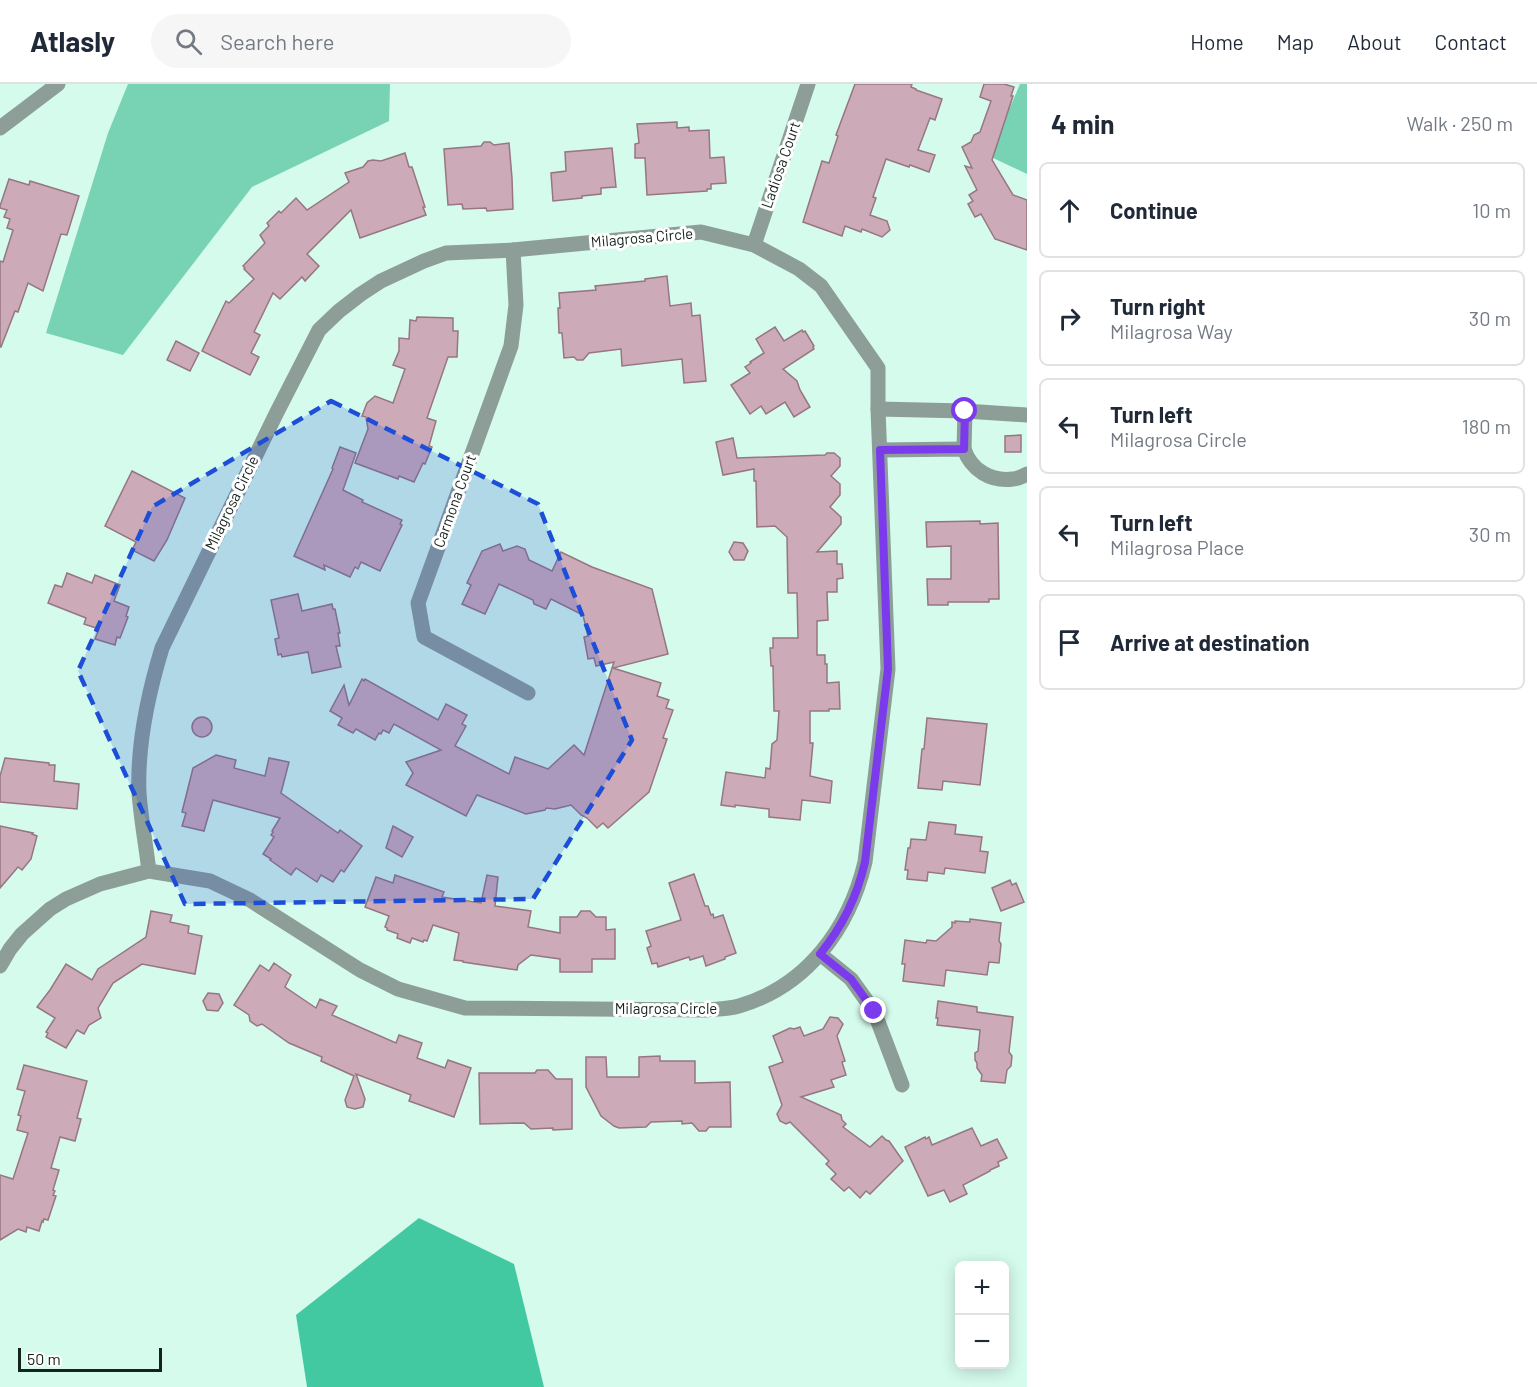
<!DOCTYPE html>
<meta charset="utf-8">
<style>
body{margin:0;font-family:Barlow,sans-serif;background:#f6f6f7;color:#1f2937}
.controls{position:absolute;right:18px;bottom:18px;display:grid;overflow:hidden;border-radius:9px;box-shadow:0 3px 15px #0003}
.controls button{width:54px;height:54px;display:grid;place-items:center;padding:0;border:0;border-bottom:2px solid #e0e1e3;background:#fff;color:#1f2937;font:30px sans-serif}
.scale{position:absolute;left:18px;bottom:15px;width:144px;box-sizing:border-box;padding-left:6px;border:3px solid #15231e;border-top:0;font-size:16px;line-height:21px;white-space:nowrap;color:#15231e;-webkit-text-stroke:4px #fff;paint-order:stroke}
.stop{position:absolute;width:18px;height:18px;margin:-14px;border:4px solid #7c3aed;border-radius:50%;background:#fff}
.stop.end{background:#7c3aed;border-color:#fff;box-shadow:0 2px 6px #0008}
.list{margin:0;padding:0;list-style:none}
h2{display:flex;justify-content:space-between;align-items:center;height:78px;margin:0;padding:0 24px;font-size:26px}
h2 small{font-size:20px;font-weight:400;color:#747a83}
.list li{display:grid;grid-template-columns:39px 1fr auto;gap:18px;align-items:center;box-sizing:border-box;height:96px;margin:0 12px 12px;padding:0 12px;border:2px solid #e0e1e3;border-radius:9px}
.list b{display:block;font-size:22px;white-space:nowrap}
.list p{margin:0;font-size:20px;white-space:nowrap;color:#747a83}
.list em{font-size:20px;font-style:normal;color:#747a83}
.icon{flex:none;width:33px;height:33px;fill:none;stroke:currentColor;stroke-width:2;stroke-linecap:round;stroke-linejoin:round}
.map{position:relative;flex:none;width:1027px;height:1303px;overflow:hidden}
header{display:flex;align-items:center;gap:36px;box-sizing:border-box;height:84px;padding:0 30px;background:#fff;border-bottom:2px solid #e0e1e3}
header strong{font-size:28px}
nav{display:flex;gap:33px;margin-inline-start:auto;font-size:21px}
.search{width:420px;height:54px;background:#f6f6f7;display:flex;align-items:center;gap:15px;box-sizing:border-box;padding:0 21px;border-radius:33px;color:#747a83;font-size:22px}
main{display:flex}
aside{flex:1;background:#fff}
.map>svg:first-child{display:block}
.green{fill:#77d3b4}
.forest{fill:#42c9a2}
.building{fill:#cdaab7;stroke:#967682;stroke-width:1.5}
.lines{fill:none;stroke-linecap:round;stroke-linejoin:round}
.street{stroke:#8d9d97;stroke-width:15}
.route{stroke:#7c3aed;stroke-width:8}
.marked{fill:#1d4ed8;fill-opacity:0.2;stroke:#1d4ed8;stroke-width:4.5;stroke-dasharray:12 8;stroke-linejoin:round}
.labels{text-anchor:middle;stroke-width:6;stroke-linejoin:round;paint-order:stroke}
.street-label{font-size:15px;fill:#15231e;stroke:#fff}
</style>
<header>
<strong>Atlasly</strong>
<div class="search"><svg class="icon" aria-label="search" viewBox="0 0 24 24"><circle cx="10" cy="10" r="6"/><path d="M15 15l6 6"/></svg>Search here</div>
<nav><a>Home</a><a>Map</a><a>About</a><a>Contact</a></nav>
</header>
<main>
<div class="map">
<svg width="1027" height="1303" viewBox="0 0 1027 1303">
<rect width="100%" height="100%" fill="#d5fbec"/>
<g class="green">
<polygon points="128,0 390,0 389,37 252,103 123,271 46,249 108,49"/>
<polygon points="1020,0 1027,0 1027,90 989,72"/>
</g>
<polygon class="forest" points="419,1134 514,1180 544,1303 307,1303 296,1231"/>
<g class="building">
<polygon points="855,0 912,0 911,3 916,5 916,6 942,15 935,36 930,34 918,66 935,71 929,88 910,81 909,83 886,75 873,113 876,114 870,131 887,137 890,146 882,153 862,145 861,148 845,142 842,152 803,138 822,77 829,79 838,52 836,51"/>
<polygon points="984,0 1004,0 1014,3 1011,12 1013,12 992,76 1013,111 1027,116 1027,166 995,155 981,130 975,133 968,120 973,117 969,111 977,106 965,82 972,84 962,63 971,58 974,51 980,48 991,17 980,13"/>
<polygon points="677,38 677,44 689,43 689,47 709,46 710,74 724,73 726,99 711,100 711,105 707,105 707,107 647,111 645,74 635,74 635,60 639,59 637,40"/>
<polygon points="484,58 490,58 494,61 509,59 512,94 513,125 487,127 486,124 463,125 462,120 448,121 444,65 481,62"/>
<polygon points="612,64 616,103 601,104 601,110 582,112 582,114 553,117 551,89 566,87 565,68"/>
<polygon points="405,69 409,83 412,83 425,123 423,123 426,131 360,154 351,126 307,170 319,182 305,197 302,193 280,215 273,209 254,248 260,251 251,269 259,273 250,291 202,267 226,217 229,219 254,195 244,185 245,184 243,182 265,159 260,151 269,142 267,139 279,127 281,129 296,114 307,126 349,98 345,89 363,83 368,77 373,76 381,77"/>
<polygon points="9,95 29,101 30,97 79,112 67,151 61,150 43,207 28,199 18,228 15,227 1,263 0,263 0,177 3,178 13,146 7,144 10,135 4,133 7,126 0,124 0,122"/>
<polygon points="667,192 670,222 691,219 692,232 700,231 706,297 684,299 682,275 622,282 621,265 589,269 583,276 577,276 574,273 564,274 562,249 559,249 558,224 560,224 559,209 596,206 595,202 645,197 645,195"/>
<polygon points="417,233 453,234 453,247 458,247 457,273 448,273 427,334 436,337 429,362 432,363 425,380 423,379 414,398 399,392 398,395 355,379 368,345 366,333 362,332 367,319 375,312 393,319 405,285 393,281 399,267 399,254 409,255 410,236 416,237"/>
<polygon points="775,243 784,257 802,246 803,248 805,247 814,262 813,263 814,265 783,285 797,297 800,306 810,323 794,333 785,318 766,330 761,322 750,330 731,301 750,289 745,283 751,279 750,278 764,269 756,255"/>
<polygon points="176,257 199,269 190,287 167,276"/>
<polygon points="1021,351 1021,368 1005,368 1005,352"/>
<polygon points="733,354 737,374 825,371 827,369 834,369 840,374 840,382 831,392 840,400 840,411 830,423 841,433 841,440 817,468 837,467 837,480 842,480 843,494 837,495 837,508 827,508 828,536 817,537 817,571 825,571 825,580 827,580 827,599 839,598 840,625 829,625 829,627 810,627 810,659 813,659 810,692 832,697 830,719 802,716 800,736 769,733 769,725 735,721 735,723 721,721 726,688 765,694 766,684 770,685 772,660 777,656 779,627 774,627 773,582 771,582 770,564 773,564 773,554 798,554 797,509 788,509 787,453 775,442 757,443 756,397 754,397 754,385 723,391 716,358"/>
<polygon points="340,363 356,369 343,406 363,416 362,418 402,436 400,440 402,441 380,487 361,478 358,485 355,483 350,493 324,481 325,486 294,472 333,385 332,384"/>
<polygon points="132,387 185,414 167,456 154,477 132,466 136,458 105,442"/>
<polygon points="980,437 980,440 998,439 999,515 989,515 989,518 948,518 948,521 928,521 927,495 951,495 951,462 927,463 926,438"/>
<polygon points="734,458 743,459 748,467 744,476 734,476 729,468"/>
<polygon points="500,460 503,467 517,462 525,465 529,476 552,487 561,468 592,483 652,505 668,570 613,584 661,599 657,612 669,616 666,624 673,626 663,654 667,655 649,708 608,744 603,739 597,744 587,734 581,731 571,721 555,725 546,724 545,726 526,730 477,711 466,732 406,701 413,689 406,678 441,666 394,640 389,649 383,646 381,650 379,649 375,656 356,645 353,649 338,641 342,634 330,627 344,601 349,621 362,595 364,597 365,595 438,636 446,620 467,631 462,640 466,642 455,662 509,690 515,673 548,685 574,661 584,671 614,578 596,582 594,574 588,575 584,553 588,552 583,531 551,515 546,525 534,520 533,516 499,500 485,530 462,520 471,501 467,499 482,467"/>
<polygon points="67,489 92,499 95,491 120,501 114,517 129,523 126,532 128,533 120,554 117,553 115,561 95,555 99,545 84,540 86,534 48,519 55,501 62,503"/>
<polygon points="298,510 302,527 332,520 333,525 335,525 340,549 338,549 340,562 336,562 341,583 312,589 308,568 282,573 281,570 278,571 275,555 279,554 271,516"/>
<circle cx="202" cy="643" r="10"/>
<polygon points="927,634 987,640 980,701 943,697 942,706 918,704 922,665 924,665"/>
<polygon points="216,671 236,676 234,684 265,692 269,674 289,678 281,709 338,749 340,746 362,762 344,788 341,786 333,798 321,791 317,798 296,784 291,791 270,776 271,775 263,770 274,753 271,751 273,748 272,747 280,734 213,716 204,747 182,742 186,729 182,728 193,684"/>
<polygon points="5,674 49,679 49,681 55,681 54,697 79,700 77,725 0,718 0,692"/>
<polygon points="929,738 956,741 955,750 982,753 980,767 988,768 985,789 945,784 944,790 928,788 927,797 907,795 908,786 905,786 908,764 910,764 911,755 926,756"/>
<polygon points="0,742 33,749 32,750 37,752 31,775 22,786 18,783 0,804"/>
<polygon points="393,742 413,753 402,773 386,764"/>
<polygon points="694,790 705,822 708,822 711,831 713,830 714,834 723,831 736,869 725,873 725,875 706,882 703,872 690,876 689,873 658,883 657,879 652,880 647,864 651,862 646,847 681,836 669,799"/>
<polygon points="395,791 444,808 442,813 481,819 487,791 498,793 495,822 531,827 528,843 560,849 560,833 577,833 581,827 590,827 596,833 606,833 606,846 615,845 615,875 592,875 592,888 560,888 560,875 531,871 518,881 517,886 463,878 463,877 454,876 459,849 433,841 427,857 424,856 423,858 412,854 410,859 397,854 398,850 387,846 387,844 385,843 389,832 365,823 376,793 393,799"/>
<polygon points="1010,796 1012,801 1016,799 1024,818 1001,827 992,804"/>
<polygon points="151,827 172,831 170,838 189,842 188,849 202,852 195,890 142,880 113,899 98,924 101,934 89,941 84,950 77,946 66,964 46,953 48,949 46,948 55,934 37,923 50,906 66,880 92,896 98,885 146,853"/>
<polygon points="970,835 1001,839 999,857 1001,860 999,879 989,878 987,891 946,886 944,902 903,897 905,880 902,880 905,856 926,859 927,856 936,857 952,843 952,838 955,839 955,837 970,838"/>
<polygon points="274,879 291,891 285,903 316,924 320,915 337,922 332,931 396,959 399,951 422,959 417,974 445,984 448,976 471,984 454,1033 409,1017 411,1011 356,990 365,1015 363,1023 355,1025 347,1023 345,1016 354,992 321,977 322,973 289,959 262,940 257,942 250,937 249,931 234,921 260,881 269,887"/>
<polygon points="208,909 219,910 223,919 218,927 207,926 203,917"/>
<polygon points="938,917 977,923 977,928 1013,933 1009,968 1012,972 1011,982 1007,986 1005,999 981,997 982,991 977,984 977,979 975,976 975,969 978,967 980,946 937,941 938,934 936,934"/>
<polygon points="830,933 838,934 843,940 837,952 845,977 842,978 846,991 831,996 834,1003 801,1013 841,1031 842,1036 846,1040 843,1043 870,1063 882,1052 886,1056 889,1057 903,1077 870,1110 866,1107 860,1114 849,1103 844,1107 831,1095 836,1090 826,1080 829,1077 790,1038 786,1040 780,1037 777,1030 782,1021 769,983 783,978 773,952 790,944 794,945 800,943 804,952 823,945"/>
<polygon points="660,972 660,977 695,977 695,999 730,998 731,1043 709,1043 706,1047 699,1047 692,1039 682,1040 682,1037 651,1038 646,1043 619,1044 614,1042 601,1032 586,1003 586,973 606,973 607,993 639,993 639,973"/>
<polygon points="24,981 87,997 77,1034 81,1035 75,1057 60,1053 51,1084 59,1086 53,1106 55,1107 53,1111 56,1112 48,1136 44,1135 43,1138 42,1137 39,1147 27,1143 26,1148 18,1145 0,1156 0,1091 13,1095 28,1049 17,1046 21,1032 18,1031 25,1007 17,1005"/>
<polygon points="537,986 548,986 556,995 572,995 572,1045 553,1046 553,1044 531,1045 524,1039 480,1040 479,989 535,989"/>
<polygon points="972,1044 981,1062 997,1055 1007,1074 998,1078 999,1082 990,1086 990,1087 963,1101 967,1110 950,1118 944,1106 928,1112 905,1063 925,1053 926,1055 929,1053 932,1061"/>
</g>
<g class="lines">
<g class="street">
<polyline points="0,44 58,0"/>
<polyline points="754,161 808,0"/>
<polyline points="513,166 516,221 511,262 418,519 424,553 528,609"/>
<polyline points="878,325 965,327 1027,331"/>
<polyline points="964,365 965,327"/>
<path d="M880 366 964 365C971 386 991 398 1013 395 1018 395 1023 392 1027 390"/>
<polyline points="820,870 851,895 874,927 902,1001"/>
<path d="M0 882 10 865 22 850 50 825 66 815 100 800 149 787 210 797 250 816 360 886 398 905 465 924 706 926C717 925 728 925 739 922 807 902 849 845 865 778L888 585 878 325V284L821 202 799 185 754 161 701 148 513 166 446 169 424 177 381 197 361 210 339 227 319 246 277 328 162 564C148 610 137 660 139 709 141 735 146 762 149 787"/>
</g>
</g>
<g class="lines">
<path class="route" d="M874 927 851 895 820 870C843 842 857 813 865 778L888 585 880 366 964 365 965 327"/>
</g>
<path class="marked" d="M331 317 538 420 632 656 533 815 185 820 78 587 152 423Z"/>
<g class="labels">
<g class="street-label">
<text transform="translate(781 81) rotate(-71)" y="5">Ladiosa Court</text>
<text transform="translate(642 154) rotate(-5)" y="5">Milagrosa Circle</text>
<text transform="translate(455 417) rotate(-70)" y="5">Carmona Court</text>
<text transform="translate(232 419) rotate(-64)" y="5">Milagrosa Circle</text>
<text x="666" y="930">Milagrosa Circle</text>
</g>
</g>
</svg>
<div class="controls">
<button>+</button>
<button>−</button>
</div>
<div class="scale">50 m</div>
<div class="stop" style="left:965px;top:327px"></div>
<div class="stop end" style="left:874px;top:927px"></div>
</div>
<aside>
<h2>4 min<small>Walk · 250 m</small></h2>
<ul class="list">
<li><svg class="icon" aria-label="ahead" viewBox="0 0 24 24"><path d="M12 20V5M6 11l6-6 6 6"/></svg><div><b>Continue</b></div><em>10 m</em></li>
<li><svg class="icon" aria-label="right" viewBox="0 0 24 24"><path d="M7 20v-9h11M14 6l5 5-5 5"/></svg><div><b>Turn right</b><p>Milagrosa Way</p></div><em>30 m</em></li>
<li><svg class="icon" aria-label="left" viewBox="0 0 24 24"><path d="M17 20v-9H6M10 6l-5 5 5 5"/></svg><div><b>Turn left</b><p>Milagrosa Circle</p></div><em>180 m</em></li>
<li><svg class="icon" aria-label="left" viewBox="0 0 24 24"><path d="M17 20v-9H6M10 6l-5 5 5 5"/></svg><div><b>Turn left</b><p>Milagrosa Place</p></div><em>30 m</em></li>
<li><svg class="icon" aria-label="arrive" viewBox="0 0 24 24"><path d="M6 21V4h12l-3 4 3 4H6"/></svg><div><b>Arrive at destination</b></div></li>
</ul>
</aside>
</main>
